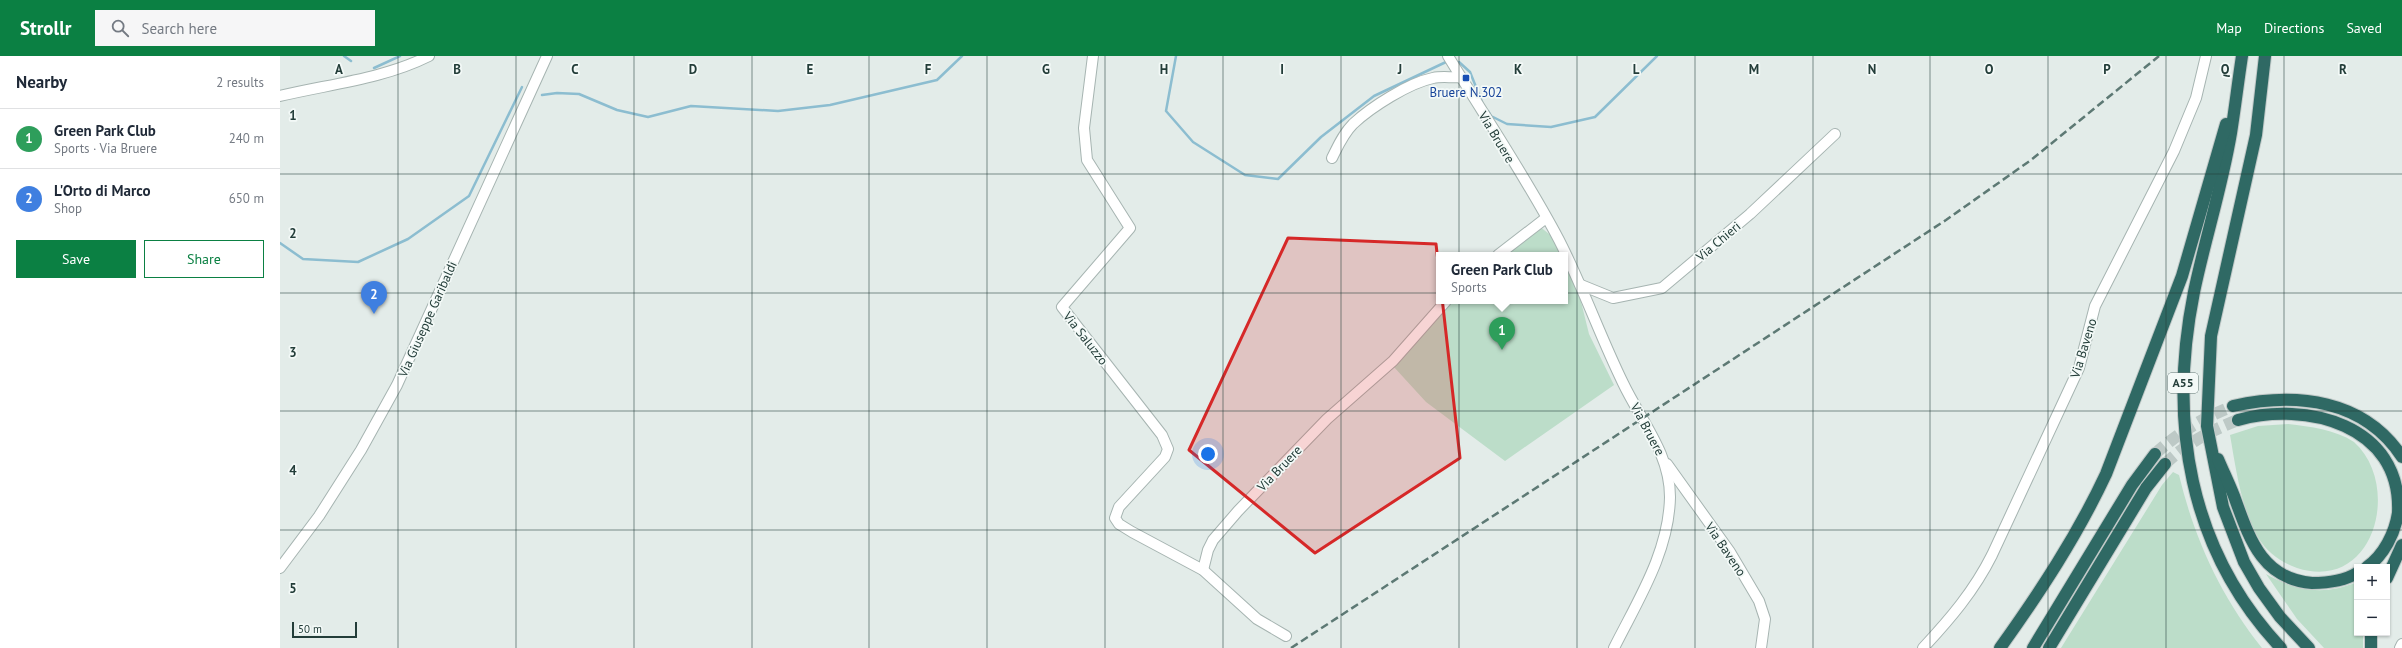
<!DOCTYPE html>
<meta charset="utf-8">
<style>
body{margin:0;font-family:"PT Sans",sans-serif;background:#f6f6f7;color:#1f2937}
.controls{position:absolute;right:12px;bottom:12px;display:grid;overflow:hidden;border-radius:0px;box-shadow:0 1px 3px #0004}
.controls button{width:36px;height:36px;display:grid;place-items:center;padding:0;border:0;border-bottom:1px solid #e0e1e3;background:#fff;color:#1f2937;font:20px sans-serif}
.scale{position:absolute;left:12px;bottom:10px;width:65px;box-sizing:border-box;padding-left:4px;border:2px solid #233d39;border-top:0;font-size:11px;line-height:14px;white-space:nowrap;color:#233d39;-webkit-text-stroke:3px #f3f9f7;paint-order:stroke}
.you{position:absolute;left:928px;top:398px;width:14px;height:14px;margin:-10px;border:3px solid #fff;border-radius:50%;background:#1a73e8;box-shadow:0 0 0 6px #1a73e833}
.badge{display:grid;place-items:center;width:26px;height:26px;border-radius:50%;background:#0b8043;color:#fff;font-size:13px;font-weight:700}
.pin{position:absolute;translate:-50% -33px;filter:drop-shadow(0 1px 2px #0008)}
.pin::after{content:'';position:absolute;top:21px;width:14px;height:12px;background:inherit;clip-path:polygon(0 0,100% 0,50% 100%)}
.popup{position:absolute;left:1156px;top:196px;width:132px;height:52px;box-sizing:border-box;display:grid;place-content:center;border-radius:0px;background:#fff;filter:drop-shadow(0 1px 3px #0005);font-size:13px;white-space:nowrap;color:#747a83}
.popup b{font-size:15px;color:#1f2937}
.popup::after{content:'';position:absolute;left:50%;top:100%;margin-left:-8px;border:8px solid transparent;border-top-color:#fff}
.list{margin:0;padding:0;list-style:none}
h2{display:flex;justify-content:space-between;align-items:center;height:52px;margin:0;padding:0 16px;font-size:17px}
h2 small{font-size:13px;font-weight:400;color:#747a83}
.list li{display:grid;grid-template-columns:26px 1fr auto;gap:12px;align-items:center;box-sizing:border-box;height:60px;padding:0 16px;border-top:1px solid #e0e1e3}
.list b{display:block;font-size:15px;white-space:nowrap}
.list p{margin:0;font-size:13px;white-space:nowrap;color:#747a83}
.list em{font-size:13px;font-style:normal;color:#747a83}
.actions{display:flex;gap:8px;padding:12px 16px}
.actions a{flex:1;padding:9px 0;border:1px solid #0b8043;border-radius:0px;text-align:center;font-size:14px;color:#0b8043}
.actions .main{background:#0b8043;color:#fff}
.icon{flex:none;width:22px;height:22px;fill:none;stroke:currentColor;stroke-width:2;stroke-linecap:round;stroke-linejoin:round}
.map{position:relative;flex:none;width:2122px;height:592px;overflow:hidden}
header{display:flex;align-items:center;gap:24px;box-sizing:border-box;height:56px;padding:0 20px;background:#0b8043;color:#fff}
header strong{font-size:19px}
nav{display:flex;gap:22px;margin-inline-start:auto;font-size:14px}
.search{width:280px;height:36px;background:#f6f6f7;display:flex;align-items:center;gap:10px;box-sizing:border-box;padding:0 14px;border-radius:0px;color:#747a83;font-size:15px}
main{display:flex}
aside{flex:1;background:#fff}
.map>svg:first-child{display:block}
.grass{fill:#bcddc9}
.lines{fill:none;stroke-linecap:round;stroke-linejoin:round}
.stream{stroke:#8cbdd0;stroke-width:2.5}
.highway-tunnel{stroke:#bdc9c6;stroke-width:12;stroke-dasharray:12 6;stroke-linecap:butt}
.minor-casing{stroke:#a6b4b1;stroke-width:12}
.highway-casing{stroke:#c1c9c8;stroke-width:14}
.minor{stroke:#fff;stroke-width:10}
.highway{stroke:#2f6964;stroke-width:12}
.rail{stroke:#5d7974;stroke-width:2.5;stroke-dasharray:8 4;stroke-linecap:butt}
.marked{fill:#d62828;fill-opacity:0.2;stroke:#d62828;stroke-width:3;stroke-linejoin:round}
.grid{fill:none;stroke:#233d39;stroke-width:1;stroke-opacity:0.55}
.transit-dot{fill:#1a4fb4;stroke:#f3f9f7;stroke-width:1.5}
.labels{text-anchor:middle;stroke-width:3.5;stroke-linejoin:round;paint-order:stroke}
.shield{fill:#f3f9f7;stroke:#617572;stroke-width:1}
.shield-label{font-size:12px;font-weight:bold;fill:#233d39}
.transit-label{font-size:13px;fill:#164399;stroke:#f3f9f7}
.street-label{font-size:13px;fill:#233d39;stroke:#f3f9f7}
.grid-label{font-size:13px;text-anchor:middle;font-weight:bold;fill:#233d39;stroke:#f3f9f7;stroke-width:3.5;stroke-linejoin:round;paint-order:stroke}
</style>
<header>
<strong>Strollr</strong>
<div class="search"><svg class="icon" aria-label="search" viewBox="0 0 24 24"><circle cx="10" cy="10" r="6"/><path d="M15 15l6 6"/></svg>Search here</div>
<nav><a>Map</a><a>Directions</a><a>Saved</a></nav>
</header>
<main>
<aside>
<h2>Nearby<small>2 results</small></h2>
<ul class="list">
<li><span class="badge" style="background:#2e9e5b">1</span><div><b>Green Park Club</b><p>Sports · Via Bruere</p></div><em>240 m</em></li>
<li><span class="badge" style="background:#3f7fe0">2</span><div><b>L'Orto di Marco</b><p>Shop</p></div><em>650 m</em></li>
</ul>
<div class="actions"><a class="main">Save</a><a>Share</a></div>
</aside>
<div class="map">
<svg width="2122" height="592" viewBox="0 0 2122 592">
<rect width="100%" height="100%" fill="#e3ece9"/>
<g class="grass">
<polygon points="1259,170 1288,193 1309,278 1334,329 1225,405 1146,346 1113,310 1171,245 1285,245 1285,199 1223,199"/>
<path d="M2008 368C2031 371 2054 373 2074 386 2122 429 2095 537 2017 512 2002 507 1988 497 1979 483 1961 453 1956 413 1950 379L1978 370Z"/>
<path d="M1893 416 1899 419C1914 482 1941 541 1982 592H1781L1882 429Z"/>
<path d="M1986 518C2016 535 2044 540 2077 526V577H2083V592H2044L2017 563Z"/>
</g>
<g class="lines">
<g class="stream">
<polyline points="64,0 71,5"/>
<polyline points="896,0 886,55 913,86 965,119 998,123 1041,81 1094,40 1166,6"/>
<polyline points="1179,6 1190,16 1202,46"/>
<polyline points="94,12 120,0"/>
<polyline points="262,39 277,37 299,38 337,54 368,61 411,50 498,55 550,49 657,24 682,0"/>
<polyline points="1208,55 1211,60 1227,68 1271,71 1315,61 1377,0"/>
<polyline points="0,187 23,203 78,206 128,183 189,140 242,31"/>
</g>
<g class="highway-tunnel">
<path d="M1875 398C1899 376 1923 362 1953 350"/>
<path d="M1885 408C1907 387 1930 375 1958 364"/>
</g>
<defs>
<g id="minor">
<polyline points="813,0 804,72 807,104 850,172 782,251 882,379 888,393 885,401 839,451 835,462 839,468 852,476 923,514 977,563 1006,580"/>
<path d="M1168 0C1205 61 1246 121 1279 184 1303 231 1320 280 1343 327 1361 365 1390 397 1390 441 1389 496 1358 544 1334 592"/>
<path d="M0 40C50 28 103 23 149 0"/>
<path d="M1052 102C1058 90 1063 78 1073 68 1091 51 1129 27 1153 22 1162 20 1172 22 1181 21"/>
<polyline points="1218,199 1266,162"/>
<polyline points="1301,229 1333,242 1382,232 1470,158 1555,78"/>
<polyline points="1387,408 1450,496 1479,545 1485,563 1481,592"/>
<polyline points="0,512 39,460 81,394 117,329 267,0"/>
<polyline points="923,514 928,494 933,484 958,455 1047,363 1113,305 1166,245"/>
<path d="M1643 592C1670 563 1694 535 1712 499L1799 312 1815 250 1894 95 1916 42 1926 0"/>
<polyline points="2120,592 2122,588"/>
</g>
<g id="highway">
<path d="M1962 0C1958 26 1955 52 1951 77 1942 131 1925 183 1914 236 1888 365 1908 493 2001 592"/>
<polyline points="1985,0 1976,79 1931,280 1927,370 1943,451 1964,506 1979,532 2000,561 2029,592"/>
<path d="M1953 350C2016 336 2084 343 2122 401"/>
<path d="M1958 364C2025 345 2122 368 2118 457 2115 477 2104 499 2087 511"/>
<path d="M1938 403C1943 415 1949 427 1954 440 1969 481 1981 523 2032 527 2047 527 2064 525 2077 517"/>
<polyline points="2107,522 2122,489"/>
<path d="M1720 592C1760 536 1797 480 1826 418L1902 220 1946 68"/>
<polyline points="1753,592 1852,429 1875,398"/>
<polyline points="1769,592 1866,432 1885,408"/>
<polyline points="2091,592 2091,577"/>
</g>
</defs>
<use href="#minor" class="minor-casing"/>
<use href="#highway" class="highway-casing"/>
<use href="#minor" class="minor"/>
<use href="#highway" class="highway"/>
<polyline class="rail" points="1011,592 1666,164 1751,104 1879,0"/>
</g>
<path class="marked" d="M1008 182 1156 188 1180 402 1035 497 909 394Z"/>
<path class="grid" d="M118 0V592M236 0V592M354 0V592M472 0V592M589 0V592M707 0V592M825 0V592M943 0V592M1061 0V592M1179 0V592M1297 0V592M1415 0V592M1533 0V592M1650 0V592M1768 0V592M1886 0V592M2004 0V592M0 118H2122M0 237H2122M0 355H2122M0 474H2122"/>
<rect class="transit-dot" x="1182" y="18" width="8" height="8" rx="2"/>
<g class="labels">
<rect class="shield" x="1888" y="317" width="30" height="20" rx="3"/>
<g class="shield-label">
<text x="1903" y="331">A55</text>
</g>
<g class="transit-label">
<text x="1186" y="41">Bruere N.302</text>
</g>
<g class="street-label">
<text transform="translate(1217 81) rotate(59)" y="5">Via Bruere</text>
<text transform="translate(1438 185) rotate(-40)" y="5">Via Chieri</text>
<text transform="translate(147 263) rotate(-66)" y="5">Via Giuseppe Garibaldi</text>
<text transform="translate(806 282) rotate(52)" y="5">Via Saluzzo</text>
<text transform="translate(1803 292) rotate(-73)" y="5">Via Baveno</text>
<text transform="translate(1368 373) rotate(62)" y="5">Via Bruere</text>
<text transform="translate(999 412) rotate(-46)" y="5">Via Bruere</text>
<text transform="translate(1446 493) rotate(56)" y="5">Via Baveno</text>
</g>
</g>
<g class="grid-label">
<text x="59" y="18">A</text>
<text x="177" y="18">B</text>
<text x="295" y="18">C</text>
<text x="413" y="18">D</text>
<text x="530" y="18">E</text>
<text x="648" y="18">F</text>
<text x="766" y="18">G</text>
<text x="884" y="18">H</text>
<text x="1002" y="18">I</text>
<text x="1120" y="18">J</text>
<text x="1238" y="18">K</text>
<text x="1356" y="18">L</text>
<text x="1474" y="18">M</text>
<text x="1592" y="18">N</text>
<text x="1709" y="18">O</text>
<text x="1827" y="18">P</text>
<text x="1945" y="18">Q</text>
<text x="2063" y="18">R</text>
<text x="13" y="64">1</text>
<text x="13" y="182">2</text>
<text x="13" y="301">3</text>
<text x="13" y="419">4</text>
<text x="13" y="537">5</text>
</g>
</svg>
<div class="controls">
<button>+</button>
<button>−</button>
</div>
<div class="scale">50 m</div>
<div class="you"></div>
<div class="pin badge" style="left:1222px;top:294px;background:#2e9e5b">1</div>
<div class="popup"><b>Green Park Club</b>Sports</div>
<div class="pin badge" style="left:94px;top:258px;background:#3f7fe0">2</div>
</div>
</main>
